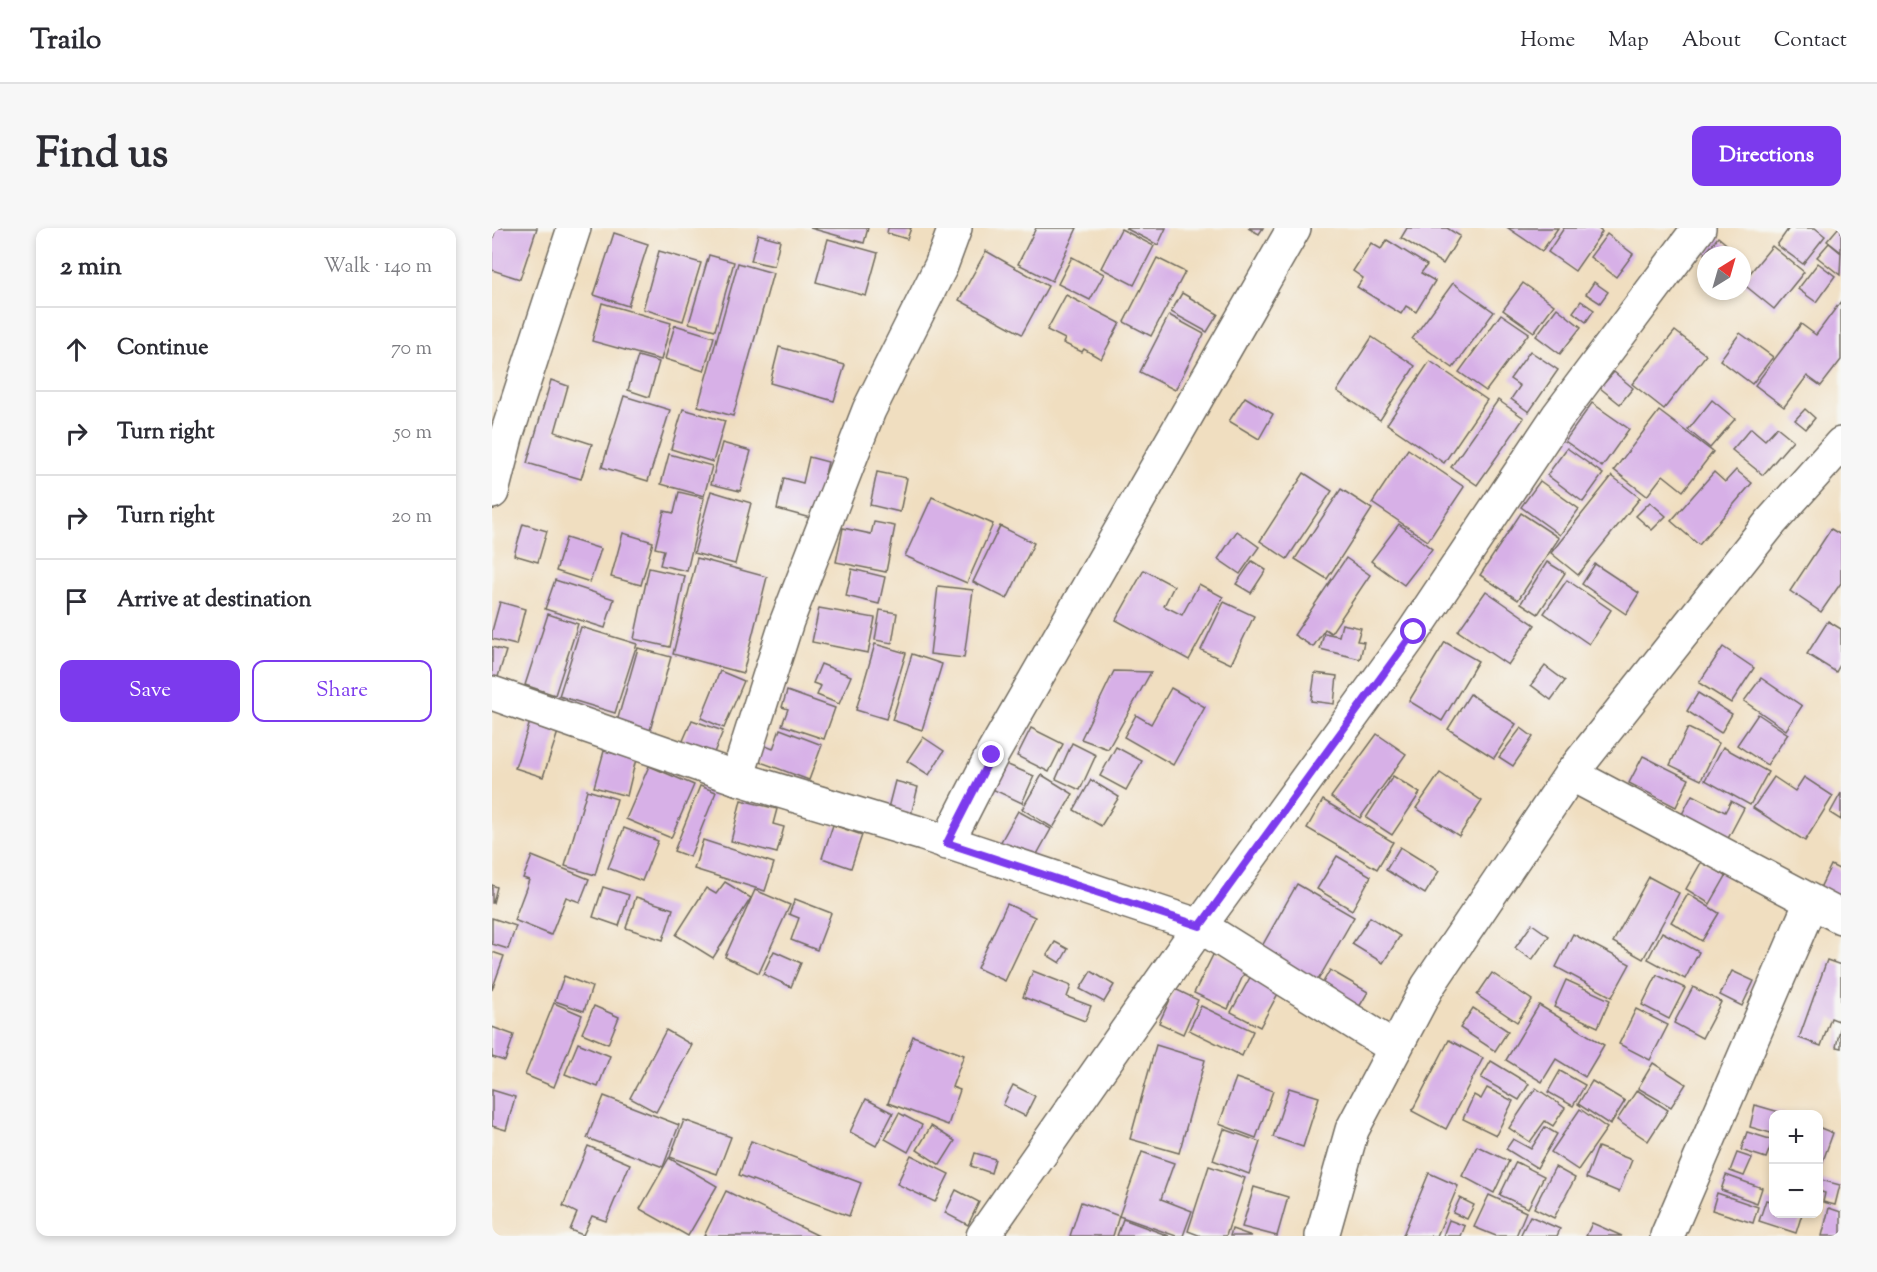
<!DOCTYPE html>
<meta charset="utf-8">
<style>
body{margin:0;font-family:"Sorts Mill Goudy",serif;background:#f7f7f7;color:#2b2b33}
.controls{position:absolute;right:18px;bottom:18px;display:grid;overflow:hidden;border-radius:12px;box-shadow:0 3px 9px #0003}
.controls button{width:54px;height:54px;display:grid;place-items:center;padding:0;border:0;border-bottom:2px solid #e1e1e2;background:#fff;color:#2b2b33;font:30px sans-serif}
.compass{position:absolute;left:1205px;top:18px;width:54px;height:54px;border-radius:50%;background:#fff;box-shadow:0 3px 9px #0003;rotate:37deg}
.stop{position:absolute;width:18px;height:18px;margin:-14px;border:4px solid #7c3aed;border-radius:50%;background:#fff}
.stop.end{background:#7c3aed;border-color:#fff;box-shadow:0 2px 6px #0008}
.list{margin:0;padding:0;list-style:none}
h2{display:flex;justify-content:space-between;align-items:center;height:78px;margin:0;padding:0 24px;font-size:26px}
h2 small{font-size:20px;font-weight:400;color:#7c7c81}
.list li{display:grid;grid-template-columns:39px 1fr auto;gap:18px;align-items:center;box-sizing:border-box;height:84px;padding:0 24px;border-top:2px solid #e1e1e2}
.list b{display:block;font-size:22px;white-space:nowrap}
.list em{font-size:20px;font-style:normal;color:#7c7c81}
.actions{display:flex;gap:12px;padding:18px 24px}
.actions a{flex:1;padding:14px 0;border:2px solid #7c3aed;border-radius:12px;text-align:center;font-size:21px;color:#7c3aed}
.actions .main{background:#7c3aed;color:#fff}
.icon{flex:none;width:33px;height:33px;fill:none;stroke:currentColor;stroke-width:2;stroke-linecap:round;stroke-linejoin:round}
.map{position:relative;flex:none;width:1349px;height:1008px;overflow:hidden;border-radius:12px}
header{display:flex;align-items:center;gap:36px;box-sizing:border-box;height:84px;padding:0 30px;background:#fff;border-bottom:2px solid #e1e1e2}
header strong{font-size:28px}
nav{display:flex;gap:33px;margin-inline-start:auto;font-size:21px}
.intro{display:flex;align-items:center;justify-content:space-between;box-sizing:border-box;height:144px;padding:0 36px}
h1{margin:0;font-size:42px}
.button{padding:15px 27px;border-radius:12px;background:#7c3aed;color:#fff;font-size:21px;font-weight:700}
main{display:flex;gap:36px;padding:0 36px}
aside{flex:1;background:#fff;border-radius:12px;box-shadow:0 3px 9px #0003}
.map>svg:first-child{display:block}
.building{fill:#d7b0e7}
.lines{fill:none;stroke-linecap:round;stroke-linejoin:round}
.minor-casing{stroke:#706a5f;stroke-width:36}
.minor{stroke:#fff;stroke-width:33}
.route{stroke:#7c3aed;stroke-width:8}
</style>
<header>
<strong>Trailo</strong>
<nav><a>Home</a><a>Map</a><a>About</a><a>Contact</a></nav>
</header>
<div class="intro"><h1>Find us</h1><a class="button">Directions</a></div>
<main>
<aside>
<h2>2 min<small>Walk · 140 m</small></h2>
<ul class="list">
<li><svg class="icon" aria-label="ahead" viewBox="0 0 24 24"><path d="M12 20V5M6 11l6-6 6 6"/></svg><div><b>Continue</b></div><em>70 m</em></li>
<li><svg class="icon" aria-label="right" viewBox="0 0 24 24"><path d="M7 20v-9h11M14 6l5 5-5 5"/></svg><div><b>Turn right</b></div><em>50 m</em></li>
<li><svg class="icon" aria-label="right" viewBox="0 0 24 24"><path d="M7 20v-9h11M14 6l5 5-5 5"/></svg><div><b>Turn right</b></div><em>20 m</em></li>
<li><svg class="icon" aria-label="arrive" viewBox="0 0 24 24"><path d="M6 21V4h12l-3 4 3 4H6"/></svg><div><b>Arrive at destination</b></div></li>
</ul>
<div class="actions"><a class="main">Save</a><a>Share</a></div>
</aside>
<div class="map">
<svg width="1349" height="1008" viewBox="0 0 1349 1008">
<rect width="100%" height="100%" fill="#f6f6f2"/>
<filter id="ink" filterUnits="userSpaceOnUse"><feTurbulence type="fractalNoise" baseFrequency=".0167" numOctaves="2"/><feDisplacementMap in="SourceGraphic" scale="12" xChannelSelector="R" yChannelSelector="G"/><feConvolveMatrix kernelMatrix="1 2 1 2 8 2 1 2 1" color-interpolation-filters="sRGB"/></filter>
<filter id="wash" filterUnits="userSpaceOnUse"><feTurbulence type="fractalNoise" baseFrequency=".008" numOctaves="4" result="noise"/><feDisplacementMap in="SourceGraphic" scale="24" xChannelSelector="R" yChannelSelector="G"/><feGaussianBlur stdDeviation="1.35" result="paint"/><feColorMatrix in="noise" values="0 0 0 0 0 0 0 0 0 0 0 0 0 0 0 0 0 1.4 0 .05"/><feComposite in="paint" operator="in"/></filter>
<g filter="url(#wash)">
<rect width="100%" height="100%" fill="#f0dec0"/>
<g id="blocks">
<g class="building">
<polygon points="4,0 45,0 28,51 0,42 0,13"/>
<polygon points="318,0 376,0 372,15"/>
<polygon points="396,0 419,0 415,11 395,5"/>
<polygon points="544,0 585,0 560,53 526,36"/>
<polygon points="633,0 674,0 666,17"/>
<polygon points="756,0 771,0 767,6"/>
<polygon points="915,0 955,0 968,8 951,36 909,10"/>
<polygon points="1016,0 1066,0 1050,23"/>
<polygon points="1072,0 1105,0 1110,4 1083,43 1056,24"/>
<polygon points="1297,0 1323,0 1333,8 1311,36 1285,17"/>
<polygon points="1346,0 1349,1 1349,24 1335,13"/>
<polygon points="629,1 662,18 642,57 609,40"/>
<polygon points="122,5 156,16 136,78 102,67"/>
<polygon points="266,6 288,12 282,38 259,33"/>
<polygon points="1115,6 1141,26 1124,49 1098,29"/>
<polygon points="1226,9 1239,20 1233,27 1214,27 1213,26"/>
<polygon points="336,11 386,25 374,68 324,54"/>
<polygon points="895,12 935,37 929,45 943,53 924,84 914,78 909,86 865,59 871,50 861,43 879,15 889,21"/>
<polygon points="1337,15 1349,25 1348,47 1325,29"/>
<polygon points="1280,18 1312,44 1282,81 1250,55"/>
<polygon points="167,23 209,35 191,93 151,81"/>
<polygon points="494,23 556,58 530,106 467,72"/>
<polygon points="217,27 242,34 223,102 197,95"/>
<polygon points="580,29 612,46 598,72 566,56"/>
<polygon points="665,30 693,44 659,108 632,94"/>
<polygon points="246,35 281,45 241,188 206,178"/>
<polygon points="1326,35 1343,48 1324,74 1306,61"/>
<polygon points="1102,54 1116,64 1108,75 1094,66"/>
<polygon points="961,55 1002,84 961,140 920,111"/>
<polygon points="1031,55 1062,77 1042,104 1011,82"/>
<polygon points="690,65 726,86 715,104 679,84"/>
<polygon points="574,67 628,95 609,131 592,121 590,124 571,115 573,111 555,102"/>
<polygon points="1089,73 1102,82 1094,94 1081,84"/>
<polygon points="1349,73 1349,132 1329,158 1315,148 1292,179 1263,157 1309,96 1324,107"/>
<polygon points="110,75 179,95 169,132 100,113"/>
<polygon points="1065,80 1089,99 1068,126 1044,108"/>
<polygon points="1009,86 1037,105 994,163 967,144"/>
<polygon points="677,87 712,106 683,162 648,144"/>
<polygon points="183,97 222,109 212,143 173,131"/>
<polygon points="1183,103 1214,127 1172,181 1140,156"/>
<polygon points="1248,105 1281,129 1260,156 1228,132"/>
<polygon points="880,109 923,138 888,192 845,163"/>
<polygon points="287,119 353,137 342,173 278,155"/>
<polygon points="1038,123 1066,142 1037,184 1019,171 1028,158 1018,151"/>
<polygon points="146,128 167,134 157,169 136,162"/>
<polygon points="938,133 995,172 952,235 895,196"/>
<polygon points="1122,144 1141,160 1128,176 1108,160"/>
<polygon points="59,152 76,158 63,204 100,216 89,251 35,235"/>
<polygon points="132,168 178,182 156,253 110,239"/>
<polygon points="753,169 781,186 767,211 737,193"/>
<polygon points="1006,172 1032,190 985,257 959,239"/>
<polygon points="1220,172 1243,191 1218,220 1196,202"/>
<polygon points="1100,175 1137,201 1110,239 1073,213"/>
<polygon points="191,181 233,193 221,234 179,221"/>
<polygon points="1313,181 1323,190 1314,201 1303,192"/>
<polygon points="1167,183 1221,224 1191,263 1171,247 1155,268 1122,242"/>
<polygon points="1285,199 1301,212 1271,247 1240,222 1259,200 1273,212"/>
<polygon points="230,215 259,223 248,263 219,256"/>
<polygon points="1075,220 1111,246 1091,274 1055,247"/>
<polygon points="916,221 972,259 936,313 880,275"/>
<polygon points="177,226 220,238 212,268 169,256"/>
<polygon points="317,229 336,234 322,291 285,281 292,250 311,255"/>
<polygon points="1244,242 1260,255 1207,317 1179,293 1222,244 1233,254"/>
<polygon points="385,244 415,250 408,284 378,277"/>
<polygon points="812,245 840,263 795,331 768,313"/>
<polygon points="1120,248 1148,270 1086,347 1059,325"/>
<polygon points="1048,253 1087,281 1068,307 1029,279"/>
<polygon points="849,261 880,281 835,351 803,331"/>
<polygon points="219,263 259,275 243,336 202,325"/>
<polygon points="187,264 212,270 195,343 168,337 172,322 163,320 172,283 182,285"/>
<polygon points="440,269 501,296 475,355 413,328"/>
<polygon points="1158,274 1174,288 1160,302 1144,288"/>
<polygon points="1029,285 1067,310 1026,372 988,347"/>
<polygon points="382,294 403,298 394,344 344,334 351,300 379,306"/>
<polygon points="31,296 55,303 46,334 22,327"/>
<polygon points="907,296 940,321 912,357 879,333"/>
<polygon points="508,298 542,315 515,371 481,354"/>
<polygon points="1339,301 1349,307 1349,355 1329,384 1298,363"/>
<polygon points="745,303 767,319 748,346 726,331"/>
<polygon points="131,305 161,314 149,357 119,349"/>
<polygon points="74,310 109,321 98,354 64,343"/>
<polygon points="205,330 275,349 251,445 181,426"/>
<polygon points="854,330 878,347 839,405 833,401 821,419 802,407"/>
<polygon points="760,333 774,342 759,365 744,356"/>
<polygon points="1055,334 1073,345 1046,386 1029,375"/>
<polygon points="1103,336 1147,365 1134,386 1090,356"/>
<polygon points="157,340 193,348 178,419 142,411"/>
<polygon points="360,341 393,349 387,376 354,368"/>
<polygon points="652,342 682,358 672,378 690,387 707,356 731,369 697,432 624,392"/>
<polygon points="63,352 122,371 113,400 53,381"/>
<polygon points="1075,352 1119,382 1097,416 1052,385"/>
<polygon points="446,358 481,362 472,430 438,426"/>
<polygon points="994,363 1043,397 1016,437 966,403"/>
<polygon points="8,374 33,381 24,417 0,411 0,403"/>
<polygon points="732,374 762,388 739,436 709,422"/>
<polygon points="327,380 383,390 376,425 320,414"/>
<polygon points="388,382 405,385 400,415 383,412"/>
<polygon points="56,386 86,396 63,467 33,457"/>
<polygon points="1336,393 1349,401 1349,435 1344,444 1315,426"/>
<polygon points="850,396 869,400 865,413 872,414 868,431 828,421 832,405 847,408"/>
<polygon points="89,399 145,416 123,485 67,468"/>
<polygon points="953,414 986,433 950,493 917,473"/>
<polygon points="383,416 414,425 394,491 364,482"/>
<polygon points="0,419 14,423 5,452 0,450"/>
<polygon points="1231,419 1262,440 1239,475 1207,455"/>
<polygon points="146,420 179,429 157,506 124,497"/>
<polygon points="420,426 450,436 430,502 400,492"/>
<polygon points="329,436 359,448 347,476 325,467 329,458 321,455"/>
<polygon points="1053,438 1073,453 1059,472 1039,457"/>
<polygon points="228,443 252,453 232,500 209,490"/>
<polygon points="622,443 659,444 616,521 589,511"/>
<polygon points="823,445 845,448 842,476 819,473"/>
<polygon points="1269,450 1310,478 1294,502 1252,473"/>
<polygon points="679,460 713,479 681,537 632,509 644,487 659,496"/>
<polygon points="295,463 343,480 332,511 290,497 296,481 290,479"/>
<polygon points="1206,465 1240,486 1229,505 1195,483"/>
<polygon points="978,466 1024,496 1002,530 956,501"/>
<polygon points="1266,486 1296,506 1275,537 1245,517"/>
<polygon points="200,492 231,503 221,527 190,515"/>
<polygon points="38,494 66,504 51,549 23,540"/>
<polygon points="539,500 571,516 557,544 525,528"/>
<polygon points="1029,500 1041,509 1021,538 1007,529"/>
<polygon points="1196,500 1227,515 1209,552 1178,537"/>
<polygon points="288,501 330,517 317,552 263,532 269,516 281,521"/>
<polygon points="885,506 914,526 868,590 839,569"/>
<polygon points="431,509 452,523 437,547 415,533"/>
<polygon points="580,515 604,527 588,562 564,551"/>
<polygon points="624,519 650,533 634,562 608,548"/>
<polygon points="1231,519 1276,544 1258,577 1213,552"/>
<polygon points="112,523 144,531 135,568 102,559"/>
<polygon points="1151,528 1197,551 1184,579 1137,555"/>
<polygon points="509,534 542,548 530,575 498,560"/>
<polygon points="157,538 202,557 179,610 134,591"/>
<polygon points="948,545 990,573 967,608 924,580"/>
<polygon points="550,547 581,566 561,600 530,581"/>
<polygon points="901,548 928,565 900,607 874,590"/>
<polygon points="1282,549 1303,563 1312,549 1341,568 1313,613 1261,580"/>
<polygon points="599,552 627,569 609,598 582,582"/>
<polygon points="403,553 426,559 419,587 396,580"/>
<polygon points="208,558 224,564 198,629 182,623"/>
<polygon points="95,562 125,571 103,647 73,638"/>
<polygon points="1349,565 1349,592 1338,585"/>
<polygon points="1200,567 1233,584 1239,573 1252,580 1232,618 1186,594"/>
<polygon points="249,572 285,581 281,596 292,599 285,625 239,613"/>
<polygon points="831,572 901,614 885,641 815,600"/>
<polygon points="526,583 559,601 539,637 506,619"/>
<polygon points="341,597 370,607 359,640 330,630"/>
<polygon points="132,600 166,613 150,653 116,640"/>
<polygon points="211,612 282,635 273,663 202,641"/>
<polygon points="908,619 947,643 933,666 894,642"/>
<polygon points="40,628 97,651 88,674 74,669 59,707 22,692 37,652 31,650"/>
<polygon points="845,628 879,648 860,682 825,661"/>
<polygon points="1210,633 1234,648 1218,676 1194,661"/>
<polygon points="1339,637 1349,642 1349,670 1328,660"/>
<polygon points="1157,649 1187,665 1151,731 1121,714"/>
<polygon points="233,654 259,670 221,730 184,707 214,660 224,666"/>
<polygon points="805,656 862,689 822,759 765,727"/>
<polygon points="0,657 5,659 1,675 0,675"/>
<polygon points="111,659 137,667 127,698 101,689"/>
<polygon points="263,662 298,677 267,745 233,729"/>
<polygon points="1196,666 1227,685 1210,713 1179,694"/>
<polygon points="144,669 181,681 171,712 134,700"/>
<polygon points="303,671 339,685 325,722 299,712 307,690 297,686"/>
<polygon points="515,676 543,689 513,753 485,740"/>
<polygon points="878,689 908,708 891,735 860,716"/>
<polygon points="0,690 24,698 16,721 0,716"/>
<polygon points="1040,696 1057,708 1040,732 1023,720"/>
<polygon points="1170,704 1207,724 1193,751 1156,731"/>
<polygon points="1081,706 1138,736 1120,769 1064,739"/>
<polygon points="563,714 576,721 568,735 555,727"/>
<polygon points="282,723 309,735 299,759 271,746"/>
<polygon points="0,724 12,728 0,762"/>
<polygon points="722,725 754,741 736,781 702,765"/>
<polygon points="1335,732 1349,737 1349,794 1339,790 1329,818 1307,810"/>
<polygon points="838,742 876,764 863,786 825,765"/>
<polygon points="541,743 579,758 575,769 599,778 593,793 531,769"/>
<polygon points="599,743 622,757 612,774 588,761"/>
<polygon points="1240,743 1262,753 1250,778 1228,767"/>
<polygon points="761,744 789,760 768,799 739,784"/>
<polygon points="1000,745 1040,772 1025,794 985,767"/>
<polygon points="1165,747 1193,760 1177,791 1150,777"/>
<polygon points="72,748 100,759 92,783 63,773"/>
<polygon points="1074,752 1118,772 1106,799 1062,779"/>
<polygon points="1201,759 1229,774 1210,810 1182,795"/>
<polygon points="683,761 706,772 691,806 667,795"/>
<polygon points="62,775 90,787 62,859 33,847"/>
<polygon points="1047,777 1112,817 1093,849 1064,831 1050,854 1014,832"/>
<polygon points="102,778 127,789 116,816 90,805"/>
<polygon points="709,778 761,803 750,828 697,802"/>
<polygon points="981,780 1016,803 1003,823 968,800"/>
<polygon points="1144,781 1176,797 1158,832 1127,816"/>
<polygon points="0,799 22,807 13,833 0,829"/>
<polygon points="1348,801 1349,801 1349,820 1344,819"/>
<polygon points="174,802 200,817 164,884 138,870"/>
<polygon points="421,808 472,827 460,859 468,862 456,897 396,875"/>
<polygon points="957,812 991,830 954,901 920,883"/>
<polygon points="86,815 118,828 106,859 73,846"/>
<polygon points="664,817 713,832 687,925 638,911"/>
<polygon points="999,833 1037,856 1027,872 989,850"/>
<polygon points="1161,835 1194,856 1179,879 1146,860"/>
<polygon points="1068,843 1093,857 1081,878 1056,864"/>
<polygon points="744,850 781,863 764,910 727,896"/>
<polygon points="1100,853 1133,873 1118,897 1086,876"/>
<polygon points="521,857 543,868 533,888 511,877"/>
<polygon points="797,860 827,869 811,919 781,909"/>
<polygon points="995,860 1021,873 1004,907 971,891 982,867 989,871"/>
<polygon points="1044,860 1073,880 1061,898 1053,893 1038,914 1017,900"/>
<polygon points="0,862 23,869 14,902 0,898"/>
<polygon points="1145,862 1176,882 1156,913 1125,892"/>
<polygon points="112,868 187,897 171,939 95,910"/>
<polygon points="374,871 401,885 384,918 358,904"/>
<polygon points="1263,877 1294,886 1282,886 1282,906 1258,899"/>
<polygon points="1088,881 1115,900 1086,942 1059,924"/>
<polygon points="407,885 430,897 416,924 393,911"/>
<polygon points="192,892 239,909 225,946 178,929"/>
<polygon points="439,898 463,913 448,937 425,922"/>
<polygon points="1053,899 1065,906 1045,940 1014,921 1021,911 1039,921"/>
<polygon points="1326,899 1341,905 1327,944 1326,944"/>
<polygon points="732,901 768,914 757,946 721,932"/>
<polygon points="1255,904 1281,912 1274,930 1249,922"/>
<polygon points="259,913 369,955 357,988 247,947"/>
<polygon points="96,918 138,936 114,993 100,988 91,1007 78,1002 85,985 71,978"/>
<polygon points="985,918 1017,933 1002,965 970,948"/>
<polygon points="1106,919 1140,932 1127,964 1094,950"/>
<polygon points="650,924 682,935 669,971 700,983 691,1008 684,1008 627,988"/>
<polygon points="483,925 503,931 499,945 479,938"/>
<polygon points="1245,925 1260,930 1252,948 1238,943"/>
<polygon points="419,927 457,946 443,974 405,956"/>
<polygon points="177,930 225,958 196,1008 148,981"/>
<polygon points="1024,934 1052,948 1036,980 1008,967"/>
<polygon points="717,938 753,950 734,1008 709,1008 696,1003"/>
<polygon points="1063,939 1083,950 1062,990 1042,980"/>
<polygon points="937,945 966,958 945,1008 912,1008 911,1007"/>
<polygon points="1234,947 1270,960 1265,975 1229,962"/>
<polygon points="1329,952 1348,957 1343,977 1331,974 1333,965 1326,963"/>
<polygon points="762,959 796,969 785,1008 750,999"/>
<polygon points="464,962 487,974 476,997 453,985"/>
<polygon points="234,963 327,1008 212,1008"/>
<polygon points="1225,965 1266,979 1261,995 1220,982"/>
<polygon points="997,967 1034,984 1024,1008 1004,1008 982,999"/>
<polygon points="968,970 982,977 975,991 961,985"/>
<polygon points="1274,972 1282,974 1282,986 1310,986 1304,1005 1267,993"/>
<polygon points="589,974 627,988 621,1008 578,1008"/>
<polygon points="1337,980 1349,984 1349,1008 1330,1008"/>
<polygon points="1038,988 1068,1001 1065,1008 1028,1008"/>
<polygon points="631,991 677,1008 625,1008"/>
<polygon points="957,992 973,998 969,1008 951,1008"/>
<polygon points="1100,995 1130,1008 1094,1008"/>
<polygon points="740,1001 760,1008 738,1008"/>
</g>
</g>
</g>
<g filter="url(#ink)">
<use href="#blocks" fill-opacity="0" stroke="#706a5f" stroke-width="1.5"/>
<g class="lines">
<defs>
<g id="minor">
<polyline points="0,264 14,209 82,0"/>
<polyline points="0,465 245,550 431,606 708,698 903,820"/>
<polyline points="1079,546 1349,689"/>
<polyline points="245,550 295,393 377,182 449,38 463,0"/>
<polyline points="455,615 500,527 802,0"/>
<polyline points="491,1008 708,698 922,403 1066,188 1207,0"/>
<polyline points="830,1008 860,902 936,758 1079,546 1279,294 1349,216"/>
<polyline points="1175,1008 1319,674"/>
</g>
</defs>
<use href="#minor" class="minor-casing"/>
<use href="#minor" class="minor"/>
</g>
</g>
<g class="lines" filter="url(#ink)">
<polyline class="route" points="500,527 455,615 708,698 922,404"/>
</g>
</svg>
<div class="controls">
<button>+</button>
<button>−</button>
</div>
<svg class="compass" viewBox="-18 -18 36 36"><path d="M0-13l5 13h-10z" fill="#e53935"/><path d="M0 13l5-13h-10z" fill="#7c7c81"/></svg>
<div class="stop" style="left:922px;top:404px"></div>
<div class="stop end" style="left:500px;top:527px"></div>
</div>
</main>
